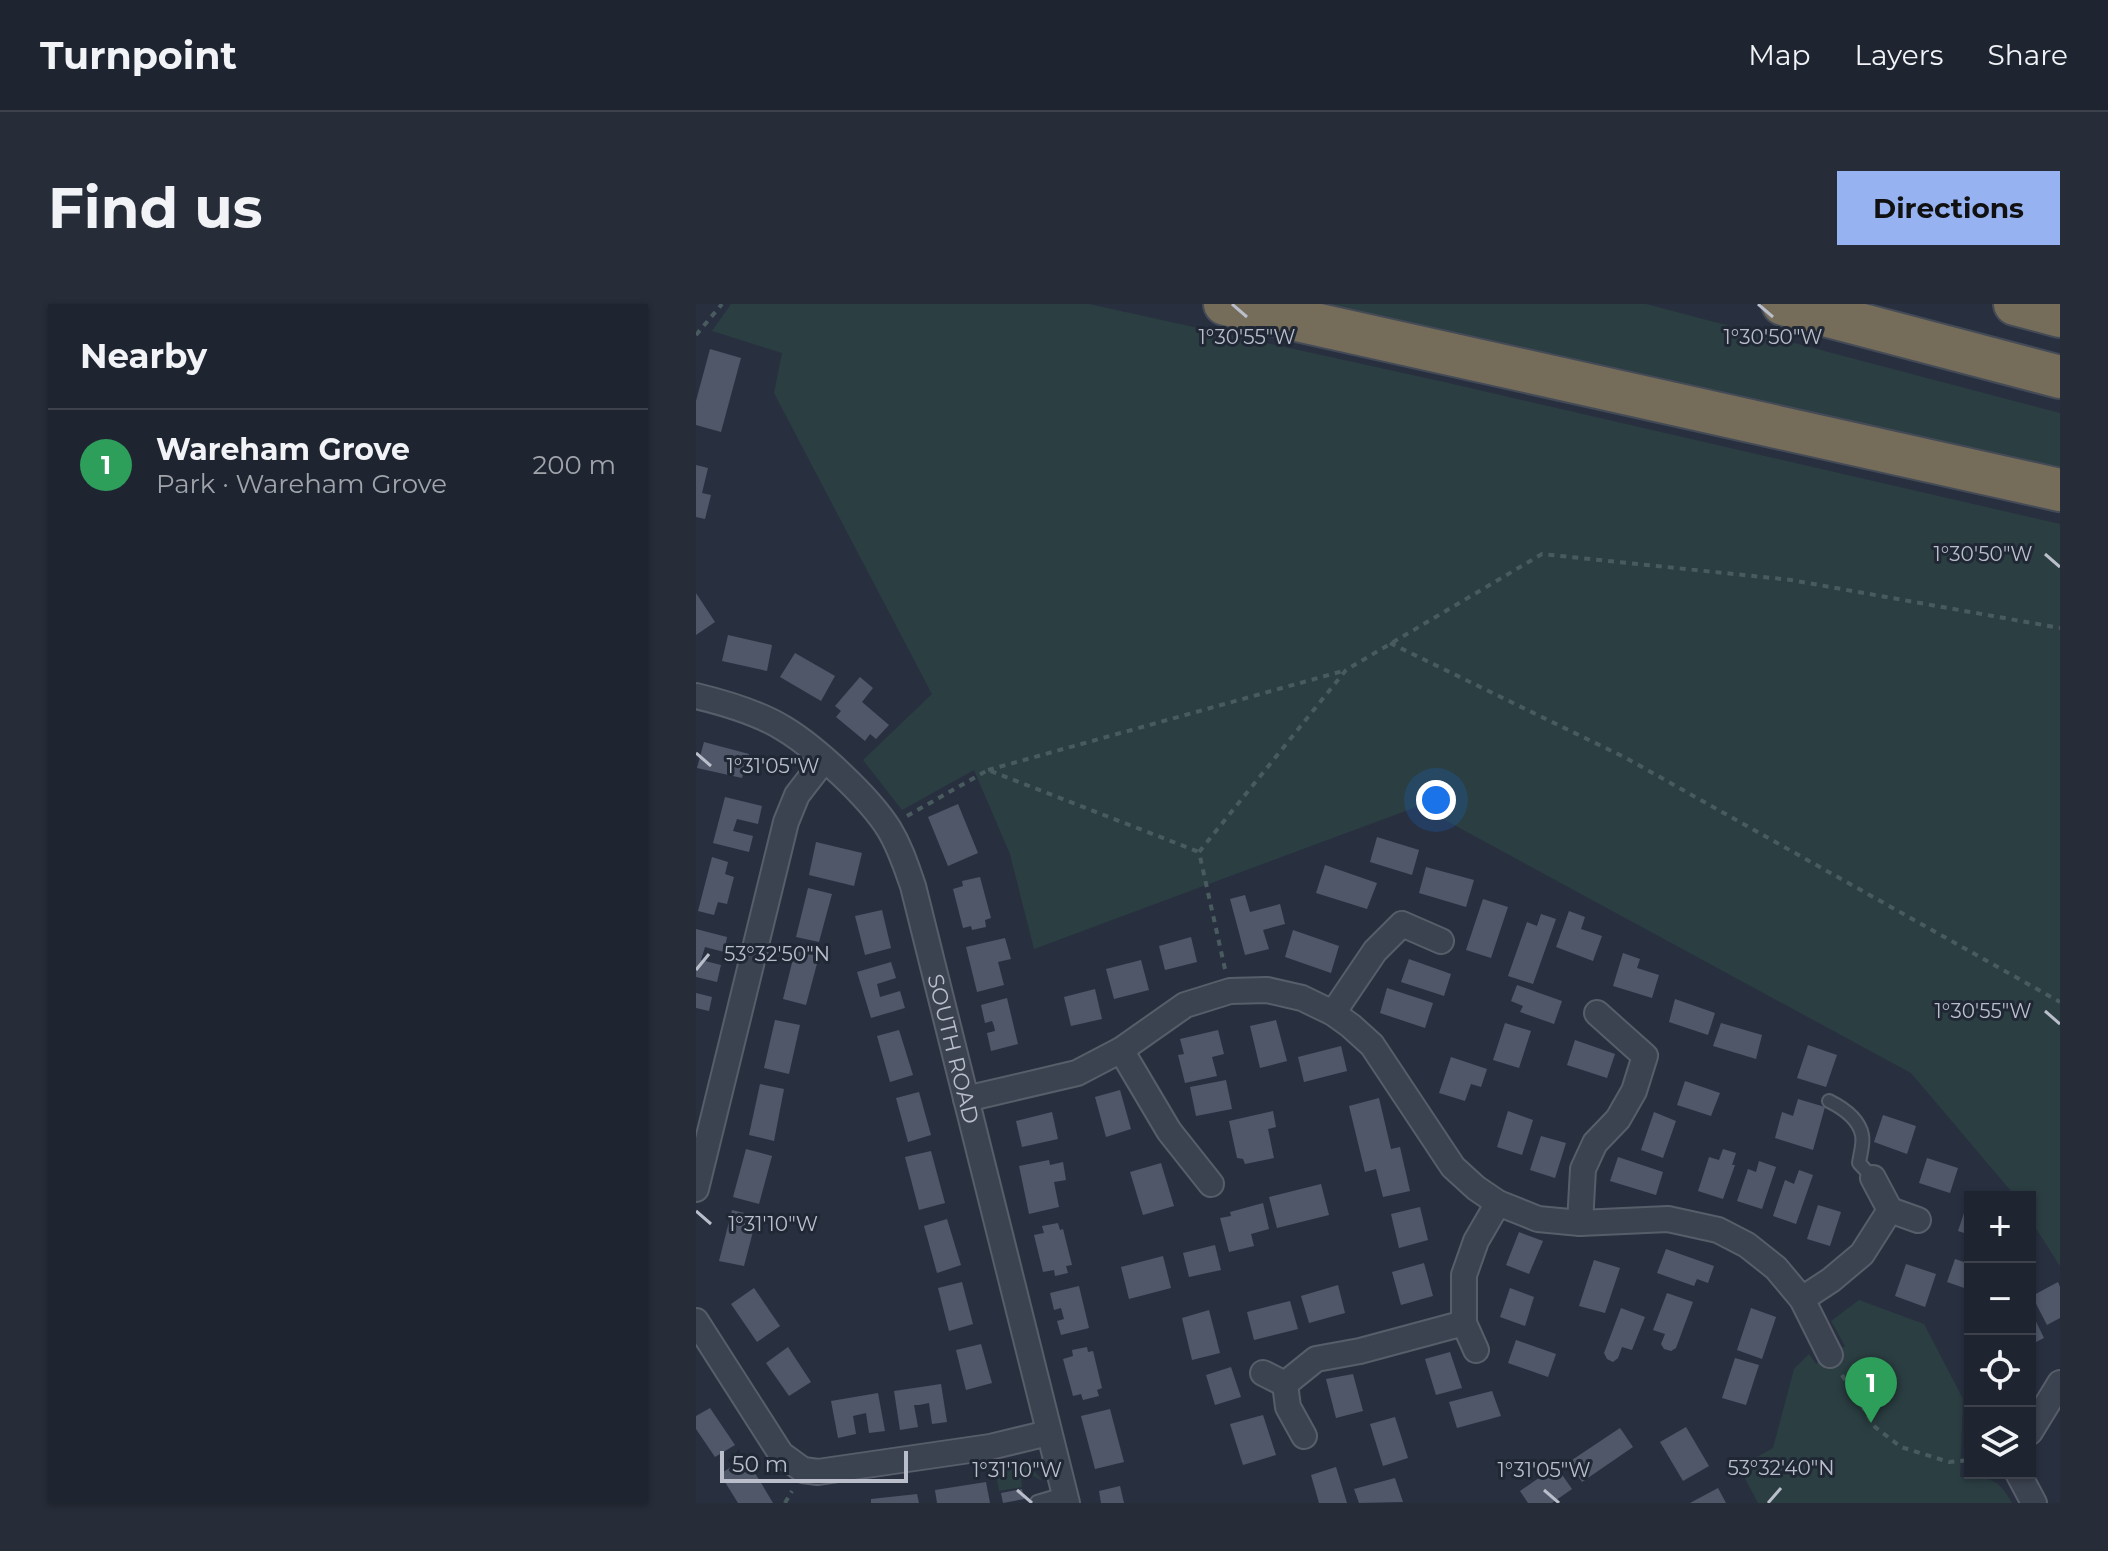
<!DOCTYPE html>
<meta charset="utf-8">
<style>
body{margin:0;font-family:Montserrat,sans-serif;background:#262c38;color:#f1f3f6}
.controls{position:absolute;right:24px;bottom:24px;display:grid;overflow:hidden;border-radius:0px;box-shadow:0 2px 6px #0004}
.controls button{width:72px;height:72px;display:grid;place-items:center;padding:0;border:0;border-bottom:2px solid #3c414c;background:#1e2430;color:#f1f3f6;font:40px sans-serif}
.scale{position:absolute;left:24px;bottom:20px;width:188px;box-sizing:border-box;padding-left:8px;border:4px solid #b9beca;border-top:0;font-size:22px;line-height:28px;white-space:nowrap;color:#b9beca;-webkit-text-stroke:6px #212835;paint-order:stroke}
.you{position:absolute;left:740px;top:496px;width:28px;height:28px;margin:-20px;border:6px solid #fff;border-radius:50%;background:#1a73e8;box-shadow:0 0 0 12px #1a73e833}
.badge{display:grid;place-items:center;width:52px;height:52px;border-radius:50%;background:#97b2f1;color:#fff;font-size:26px;font-weight:700}
.pin{position:absolute;translate:-50% -66px;filter:drop-shadow(0 2px 4px #0008)}
.pin::after{content:'';position:absolute;top:42px;width:28px;height:24px;background:inherit;clip-path:polygon(0 0,100% 0,50% 100%)}
.list{margin:0;padding:0;list-style:none}
h2{display:flex;justify-content:space-between;align-items:center;height:104px;margin:0;padding:0 32px;font-size:34px}
h2 small{font-size:26px;font-weight:400;color:#a1a4ab}
.list li{display:grid;grid-template-columns:52px 1fr auto;gap:24px;align-items:center;box-sizing:border-box;height:112px;padding:0 32px;border-top:2px solid #3c414c}
.list b{display:block;font-size:30px;white-space:nowrap}
.list p{margin:0;font-size:26px;white-space:nowrap;color:#a1a4ab}
.list em{font-size:26px;font-style:normal;color:#a1a4ab}
.icon{flex:none;width:44px;height:44px;fill:none;stroke:currentColor;stroke-width:2;stroke-linecap:round;stroke-linejoin:round}
.map{position:relative;flex:none;width:1364px;height:1199px;overflow:hidden;border-radius:0px}
header{display:flex;align-items:center;gap:48px;box-sizing:border-box;height:112px;padding:0 40px;background:#1e2430;border-bottom:2px solid #3c414c}
header strong{font-size:38px}
nav{display:flex;gap:44px;margin-inline-start:auto;font-size:28px}
.intro{display:flex;align-items:center;justify-content:space-between;box-sizing:border-box;height:192px;padding:0 48px}
h1{margin:0;font-size:56px}
.button{padding:20px 36px;border-radius:0px;background:#97b2f1;color:#111;font-size:28px;font-weight:700}
main{display:flex;gap:48px;padding:0 48px}
aside{flex:1;background:#1e2430;border-radius:0px;box-shadow:0 2px 6px #0004}
.map>svg:first-child{display:block}
.green{fill:#2b3e42}
.building{fill:#4f5769}
.lines{fill:none;stroke-linecap:round;stroke-linejoin:round}
.lane-casing{stroke:#575e6a;stroke-width:16}
.street-casing{stroke:#575e6a;stroke-width:28}
.highway-casing{stroke:#444b57;stroke-width:46}
.path{stroke:#4a5b60;stroke-width:4;stroke-dasharray:6 6;stroke-linecap:butt}
.lane{stroke:#3c4350;stroke-width:12}
.street{stroke:#3c4350;stroke-width:24}
.highway{stroke:#756d5a;stroke-width:42}
.ticks{fill:none;stroke:#b9beca;stroke-width:3}
.labels{text-anchor:middle;stroke-width:6;stroke-linejoin:round;paint-order:stroke}
.street-label{font-size:22px;fill:#b9beca;stroke:#212835}
.ticks-label{font-size:20px;text-anchor:middle;fill:#b9beca;stroke:#212835;stroke-width:6;stroke-linejoin:round;paint-order:stroke}
</style>
<header>
<strong>Turnpoint</strong>
<nav><a>Map</a><a>Layers</a><a>Share</a></nav>
</header>
<div class="intro"><h1>Find us</h1><a class="button">Directions</a></div>
<main>
<aside>
<h2>Nearby<small></small></h2>
<ul class="list">
<li><span class="badge" style="background:#2e9e5b">1</span><div><b>Wareham Grove</b><p>Park · Wareham Grove</p></div><em>200 m</em></li>
</ul>
</aside>
<div class="map">
<svg width="1364" height="1199" viewBox="0 0 1364 1199">
<rect width="100%" height="100%" fill="#283040"/>
<g class="green">
<polygon points="35,0 393,0 748,78 1364,220 1364,962 1334,915 1334,893 1320,893 1215,769 723,502 338,645 314,550 278,466 206,506 167,456 236,390 78,89 86,49 16,27"/>
<polygon points="608,0 950,0 1364,109 1364,172"/>
<path d="M1163 996 1228 1020 1267 1095 1264 1173C1292 1173 1302 1173 1316 1199H1062L1043 1163 1077 1144 1098 1065 1113 1050 1120 1060 1149 1042 1135 1017Z"/>
<path d="M320 1157C331 1162 340 1166 346 1177L334 1170 325 1172 326 1183 303 1187 298 1160Z"/>
</g>
<g class="building">
<polygon points="14,45 45,54 25,128 0,121 0,97"/>
<polygon points="0,161 12,164 6,189 15,191 9,215 0,213"/>
<polygon points="0,289 19,318 0,331"/>
<polygon points="32,331 76,341 71,367 26,357"/>
<polygon points="99,349 139,372 125,397 84,373"/>
<polygon points="164,373 177,384 166,398 193,421 180,435 174,430 169,437 140,413 145,407 139,402"/>
<polygon points="8,438 53,450 46,474 1,464"/>
<polygon points="29,493 66,502 62,520 41,515 37,527 57,532 53,548 17,539"/>
<polygon points="262,500 282,549 252,562 232,513"/>
<polygon points="681,533 723,546 716,571 674,558"/>
<polygon points="120,538 166,549 158,582 113,571"/>
<polygon points="16,553 32,558 29,570 38,573 31,600 22,598 18,611 2,607"/>
<polygon points="629,561 681,579 671,605 620,589"/>
<polygon points="730,563 778,576 770,603 723,589"/>
<polygon points="284,573 295,614 289,616 290,623 276,626 275,622 267,624 257,585 267,582 266,577"/>
<polygon points="112,584 136,590 123,638 100,633"/>
<polygon points="549,591 554,608 584,600 589,620 567,626 573,645 549,651 534,595"/>
<polygon points="787,595 812,603 795,654 770,646"/>
<polygon points="186,606 195,644 169,651 159,612"/>
<polygon points="873,607 889,613 885,625 906,632 897,657 860,643"/>
<polygon points="845,610 860,615 837,680 812,672 831,618 841,622"/>
<polygon points="0,625 31,633 28,648 9,643 5,656 25,661 21,678 0,673"/>
<polygon points="597,626 643,642 635,669 589,653"/>
<polygon points="495,633 501,658 469,666 463,642"/>
<polygon points="309,634 315,655 302,658 308,681 281,688 270,643"/>
<polygon points="99,647 123,652 110,701 87,695"/>
<polygon points="927,649 944,655 941,664 963,671 956,694 917,682"/>
<polygon points="713,655 755,670 748,692 705,678"/>
<polygon points="445,656 453,686 418,695 410,665"/>
<polygon points="195,658 200,674 181,680 184,693 204,687 209,704 175,714 161,668"/>
<polygon points="821,681 866,697 858,720 824,708 827,702 815,697"/>
<polygon points="691,684 737,699 729,724 684,709"/>
<polygon points="399,685 406,715 375,722 368,693"/>
<polygon points="0,689 16,693 13,707 0,704"/>
<polygon points="311,694 322,740 295,747 291,729 299,727 298,722 296,717 289,719 285,701"/>
<polygon points="979,695 1019,709 1012,731 973,718"/>
<polygon points="79,716 104,721 93,770 68,764"/>
<polygon points="580,716 591,757 564,764 554,722"/>
<polygon points="809,719 835,727 823,764 797,756"/>
<polygon points="1025,719 1066,731 1060,755 1017,742"/>
<polygon points="203,726 217,771 194,778 181,732"/>
<polygon points="522,726 528,750 516,753 521,772 489,779 482,751 488,750 484,735"/>
<polygon points="879,736 919,750 911,774 871,761"/>
<polygon points="1112,741 1141,751 1130,783 1101,774"/>
<polygon points="645,742 651,767 608,778 602,753"/>
<polygon points="755,753 791,765 785,783 775,780 769,797 743,789"/>
<polygon points="530,776 536,805 500,812 494,783"/>
<polygon points="989,777 1024,789 1015,812 981,801"/>
<polygon points="64,780 88,785 78,837 53,831"/>
<polygon points="424,786 435,825 410,833 399,793"/>
<polygon points="223,788 235,831 212,838 200,794"/>
<polygon points="683,794 695,845 704,843 714,887 687,893 680,865 669,868 653,802"/>
<polygon points="1102,795 1129,803 1117,846 1079,834 1086,808 1097,812"/>
<polygon points="577,807 580,823 572,825 578,854 549,860 547,855 541,854 533,817"/>
<polygon points="812,807 837,816 826,851 801,843"/>
<polygon points="356,808 362,835 326,843 320,817"/>
<polygon points="958,808 980,817 967,854 945,846"/>
<polygon points="1187,811 1220,822 1211,850 1178,838"/>
<polygon points="845,832 870,839 859,874 834,866"/>
<polygon points="50,845 76,852 63,900 37,893"/>
<polygon points="1027,845 1040,849 1036,861 1039,861 1027,895 1002,887 1013,853 1023,856"/>
<polygon points="235,847 249,899 223,906 209,853"/>
<polygon points="922,853 967,868 960,891 914,877"/>
<polygon points="1231,854 1262,864 1254,889 1223,879"/>
<polygon points="353,856 354,861 367,858 370,876 358,878 363,903 333,910 323,862"/>
<polygon points="1063,857 1080,863 1066,905 1041,897 1052,865 1060,868"/>
<polygon points="465,859 478,902 447,911 434,868"/>
<polygon points="1103,866 1117,871 1100,920 1077,912 1089,876 1098,880"/>
<polygon points="625,880 633,911 581,924 573,893"/>
<polygon points="567,899 573,925 555,930 558,942 533,948 524,914 535,912 534,908"/>
<polygon points="1122,901 1145,908 1134,942 1111,935"/>
<polygon points="724,903 732,936 703,944 695,910"/>
<polygon points="1270,903 1274,905 1274,931 1262,927"/>
<polygon points="36,906 61,912 48,962 23,957"/>
<polygon points="251,915 265,961 241,969 228,922"/>
<polygon points="362,919 364,926 367,925 376,961 370,962 372,969 359,972 358,966 347,968 338,931 348,929 346,922"/>
<polygon points="823,928 847,937 833,970 810,961"/>
<polygon points="519,941 525,966 493,973 487,949"/>
<polygon points="970,945 1018,962 1012,979 1001,975 998,982 961,969"/>
<polygon points="467,952 475,984 433,995 425,963"/>
<polygon points="1259,955 1274,960 1274,986 1251,978"/>
<polygon points="898,956 924,964 909,1009 883,1002"/>
<polygon points="728,959 737,992 705,1001 696,968"/>
<polygon points="1210,960 1240,970 1229,1003 1199,992"/>
<polygon points="266,978 277,1020 253,1027 242,984"/>
<polygon points="1362,978 1364,983 1364,1014 1351,1021 1336,992"/>
<polygon points="642,981 649,1009 613,1019 605,992"/>
<polygon points="383,982 393,1024 365,1031 361,1017 368,1015 365,1004 358,1006 354,989"/>
<polygon points="58,984 84,1022 61,1038 35,1000"/>
<polygon points="814,984 838,993 829,1022 804,1013"/>
<polygon points="971,989 997,998 980,1044 975,1047 968,1045 965,1040 969,1030 957,1026"/>
<polygon points="594,997 602,1025 558,1036 551,1008"/>
<polygon points="925,1004 949,1013 936,1046 926,1043 922,1054 917,1058 911,1055 908,1049"/>
<polygon points="1055,1004 1080,1013 1066,1055 1041,1046"/>
<polygon points="1334,1005 1348,1034 1334,1041"/>
<polygon points="513,1006 524,1049 496,1056 486,1014"/>
<polygon points="820,1036 860,1050 852,1073 812,1059"/>
<polygon points="285,1040 296,1079 270,1086 260,1046"/>
<polygon points="92,1043 115,1078 93,1092 70,1059"/>
<polygon points="391,1043 392,1048 397,1047 406,1084 401,1086 403,1092 387,1096 385,1090 377,1092 367,1055 377,1052 376,1046"/>
<polygon points="754,1048 766,1084 740,1091 729,1055"/>
<polygon points="1039,1054 1063,1061 1050,1101 1026,1094"/>
<polygon points="535,1063 545,1093 519,1101 510,1071"/>
<polygon points="657,1070 667,1107 640,1114 630,1075"/>
<polygon points="245,1080 251,1118 236,1120 233,1099 223,1101 218,1101 222,1123 204,1126 198,1087"/>
<polygon points="796,1087 805,1112 761,1124 753,1098"/>
<polygon points="182,1089 189,1127 173,1129 170,1109 157,1112 160,1130 142,1134 135,1097"/>
<polygon points="14,1104 39,1141 19,1153 0,1125 0,1112"/>
<polygon points="414,1105 428,1158 399,1165 385,1112"/>
<polygon points="567,1111 580,1151 547,1161 534,1120"/>
<polygon points="699,1113 712,1154 687,1162 674,1120"/>
<polygon points="990,1123 1013,1162 987,1177 964,1138"/>
<polygon points="924,1124 937,1143 886,1178 873,1158"/>
<polygon points="49,1154 64,1177 77,1199 42,1199 24,1170"/>
<polygon points="860,1162 876,1185 856,1199 832,1199 824,1187"/>
<polygon points="640,1163 651,1199 623,1199 615,1171"/>
<polygon points="699,1174 707,1198 663,1199 658,1185"/>
<polygon points="290,1178 294,1199 241,1199 239,1186"/>
<polygon points="424,1182 428,1199 405,1199 403,1187"/>
<polygon points="1022,1184 1030,1199 994,1199"/>
<polygon points="326,1185 328,1195 307,1199 305,1189"/>
<polygon points="221,1190 223,1199 175,1199 175,1195"/>
</g>
<g class="lines">
<defs>
<g id="lane">
<path d="M1133 797C1147 804 1163 815 1166 831 1168 839 1164 851 1163 859L1177 874"/>
<polyline points="341,1198 368,1190"/>
</g>
<g id="street">
<path id="s1" d="M0 392C29 399 61 408 87 424 119 443 173 493 193 525 204 543 210 562 217 582L371 1199"/>
<polyline points="637,709 679,647 706,620 745,637"/>
<polyline points="425,746 473,827 515,880"/>
<polyline points="270,795 381,769 425,746 489,701 534,687 571,686 606,694 637,709 655,722 676,741 757,863 780,884 802,899 842,915 884,919 972,915 1022,926 1051,941 1080,964 1106,995 1134,1051"/>
<polyline points="1177,874 1194,906"/>
<polyline points="0,885 90,518 101,491 128,456"/>
<polyline points="884,919 887,865 899,839 922,815 938,787 949,752 901,709"/>
<polyline points="1106,995 1135,976 1166,950 1194,906 1222,916"/>
<polyline points="0,1017 85,1150 107,1166 122,1168 294,1143 352,1129"/>
<polyline points="768,1019 780,1046"/>
<polyline points="567,1069 589,1080"/>
<polyline points="1334,1128 1364,1079"/>
<polyline points="608,1132 592,1103 589,1080 620,1055 664,1047 768,1019 768,971 780,937 802,899"/>
<polyline points="1322,1169 1338,1199"/>
</g>
<g id="highway">
<polyline points="529,0 1364,186"/>
<polyline points="1087,0 1364,73"/>
<polyline points="1319,0 1364,12"/>
</g>
</defs>
<use href="#lane" class="lane-casing"/>
<use href="#street" class="street-casing"/>
<use href="#highway" class="highway-casing"/>
<g class="path">
<polyline points="0,31 26,0"/>
<polyline points="694,339 930,454 1364,698"/>
<polyline points="292,466 647,367"/>
<polyline points="211,512 292,466 503,548"/>
<polyline points="529,665 503,548 650,366 846,250 1095,276 1364,324"/>
<polyline points="1146,1071 1179,1123 1205,1143 1253,1158 1274,1156"/>
<polyline points="89,1199 96,1187"/>
</g>
<use href="#lane" class="lane"/>
<use href="#street" class="street"/>
<use href="#highway" class="highway"/>
</g>
<path class="ticks" d="M536 0 551 13M1062 0 1077 13M1349 250 1364 263M0 449 15 462M0 666 13 650M1349 707 1364 720M0 907 15 920M321 1186 336 1199M848 1186 863 1199M1072 1199 1085 1184"/>
<g class="labels">
<g class="street-label">
<text dy="8" stroke="none"><textPath href="#s1" startOffset="470">SOUTH ROAD</textPath></text>
</g>
</g>
<g class="ticks-label">
<text x="551" y="40">1°30'55"W</text>
<text x="1077" y="40">1°30'50"W</text>
<text x="1287" y="257">1°30'50"W</text>
<text x="77" y="469">1°31'05"W</text>
<text x="81" y="657">53°32'50"N</text>
<text x="1287" y="714">1°30'55"W</text>
<text x="77" y="927">1°31'10"W</text>
<text x="1085" y="1171">53°32'40"N</text>
<text x="321" y="1173">1°31'10"W</text>
<text x="848" y="1173">1°31'05"W</text>
</g>
</svg>
<div class="controls">
<button>+</button>
<button>−</button>
<button><svg class="icon" aria-label="locate" viewBox="0 0 24 24"><circle cx="12" cy="12" r="6"/><path d="M12 2v4M12 18v4M2 12h4M18 12h4"/></svg></button>
<button><svg class="icon" aria-label="layers" viewBox="0 0 24 24"><path d="M12 4l9 5-9 5-9-5zM3 14l9 5 9-5"/></svg></button>
</div>
<div class="scale">50 m</div>
<div class="you"></div>
<div class="pin badge" style="left:1175px;top:1119px;background:#2e9e5b">1</div>
</div>
</main>
